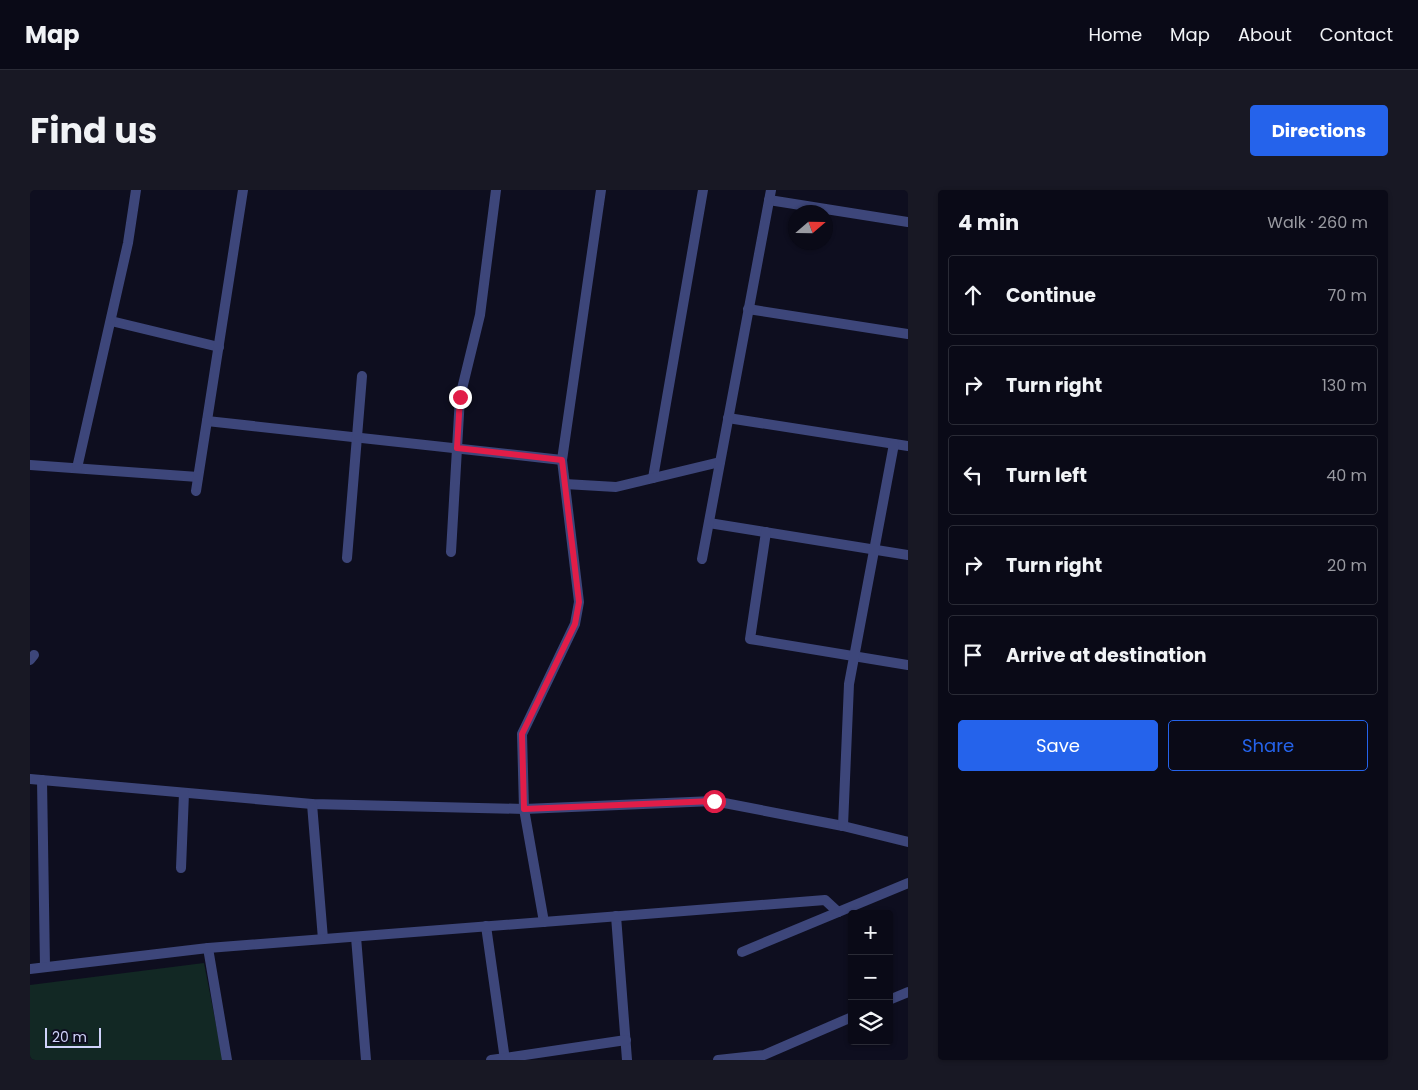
<!DOCTYPE html>
<meta charset="utf-8">
<style>
body{margin:0;font-family:Poppins,sans-serif;background:#181824;color:#f1f3f6}
.controls{position:absolute;right:15px;bottom:15px;display:grid;overflow:hidden;border-radius:5px;box-shadow:0 1px 4px #0004}
.controls button{width:45px;height:45px;display:grid;place-items:center;padding:0;border:0;border-bottom:1px solid #2a2b36;background:#0a0a17;color:#f1f3f6;font:25px sans-serif}
.compass{position:absolute;left:758px;top:15px;width:45px;height:45px;border-radius:50%;background:#0a0a17;box-shadow:0 1px 4px #0004;rotate:70deg}
.scale{position:absolute;left:15px;bottom:12px;width:56px;box-sizing:border-box;padding-left:5px;border:2px solid #d0d3fb;border-top:0;font-size:14px;line-height:18px;white-space:nowrap;color:#d0d3fb;-webkit-text-stroke:4px #0e0e1f;paint-order:stroke}
.stop{position:absolute;width:15px;height:15px;margin:-11px;border:4px solid #e11d48;border-radius:50%;background:#fff}
.stop.end{background:#e11d48;border-color:#fff;box-shadow:0 1px 5px #0008}
.list{margin:0;padding:0;list-style:none}
h2{display:flex;justify-content:space-between;align-items:center;height:65px;margin:0;padding:0 20px;font-size:21px}
h2 small{font-size:16px;font-weight:400;color:#999aa1}
.list li{display:grid;grid-template-columns:32px 1fr auto;gap:15px;align-items:center;box-sizing:border-box;height:80px;margin:0 10px 10px;padding:0 10px;border:1px solid #2a2b36;border-radius:5px}
.list b{display:block;font-size:19px;white-space:nowrap}
.list em{font-size:16px;font-style:normal;color:#999aa1}
.actions{display:flex;gap:10px;padding:15px 20px}
.actions a{flex:1;padding:11px 0;border:1px solid #2563eb;border-radius:5px;text-align:center;font-size:18px;color:#2563eb}
.actions .main{background:#2563eb;color:#fff}
.icon{flex:none;width:28px;height:28px;fill:none;stroke:currentColor;stroke-width:2;stroke-linecap:round;stroke-linejoin:round}
.map{position:relative;flex:none;width:878px;height:870px;overflow:hidden;border-radius:5px}
header{display:flex;align-items:center;gap:30px;box-sizing:border-box;height:70px;padding:0 25px;background:#0a0a17;border-bottom:1px solid #2a2b36}
header strong{font-size:24px}
nav{display:flex;gap:28px;margin-inline-start:auto;font-size:18px}
.intro{display:flex;align-items:center;justify-content:space-between;box-sizing:border-box;height:120px;padding:0 30px}
h1{margin:0;font-size:35px}
.button{padding:12px 22px;border-radius:5px;background:#2563eb;color:#fff;font-size:18px;font-weight:700}
main{display:flex;gap:30px;padding:0 30px}
aside{flex:1;background:#0a0a17;border-radius:5px;box-shadow:0 1px 4px #0004}
.map>svg:first-child{display:block}
.green{fill:#122824}
.lines{fill:none;stroke-linecap:round;stroke-linejoin:round}
.street{stroke:#3d467a;stroke-width:10}
.route{stroke:#e11d48;stroke-width:6}
</style>
<header>
<strong>Map</strong>
<nav><a>Home</a><a>Map</a><a>About</a><a>Contact</a></nav>
</header>
<div class="intro"><h1>Find us</h1><a class="button">Directions</a></div>
<main>
<div class="map">
<svg width="878" height="870" viewBox="0 0 878 870">
<rect width="100%" height="100%" fill="#0e0e1f"/>
<polygon class="green" points="174,773 193,870 0,870 0,795"/>
<g class="lines">
<g class="street">
<polyline points="739,10 878,32"/>
<polyline points="718,119 878,144"/>
<polyline points="81,131 189,157"/>
<polyline points="698,228 878,256"/>
<polyline points="177,231 532,270"/>
<polyline points="0,275 168,287"/>
<polyline points="47,278 98,53 106,0"/>
<polyline points="623,288 673,0"/>
<polyline points="535,294 586,297 690,272"/>
<polyline points="166,301 213,0"/>
<polyline points="679,333 878,365"/>
<polyline points="736,342 720,449 878,475"/>
<polyline points="421,362 430,207 450,125 466,0"/>
<polyline points="317,368 332,186"/>
<polyline points="672,369 741,0"/>
<polyline points="0,470 4,465"/>
<polyline points="0,589 282,614 494,619 684,611 813,636 878,652"/>
<polyline points="12,590 15,777"/>
<polyline points="282,614 293,749"/>
<polyline points="813,636 819,494 864,254"/>
<polyline points="151,678 154,603"/>
<polyline points="586,726 597,870"/>
<polyline points="514,732 494,619 492,544 545,434 549,412 532,270 571,0"/>
<polyline points="456,736 475,870"/>
<polyline points="326,747 336,870"/>
<polyline points="178,758 197,870"/>
<polyline points="712,762 878,693"/>
<polyline points="0,779 178,758 795,710 808,722"/>
<polyline points="859,810 878,802"/>
<polyline points="461,870 596,850"/>
<polyline points="688,870 734,865 822,827"/>
</g>
</g>
<g class="lines">
<polyline class="route" points="430,207 427,258 532,270 549,412 545,434 492,544 494,619 684,611"/>
</g>
</svg>
<div class="controls">
<button>+</button>
<button>−</button>
<button><svg class="icon" aria-label="layers" viewBox="0 0 24 24"><path d="M12 4l9 5-9 5-9-5zM3 14l9 5 9-5"/></svg></button>
</div>
<svg class="compass" viewBox="-18 -18 36 36"><path d="M0-13l5 13h-10z" fill="#e53935"/><path d="M0 13l5-13h-10z" fill="#999aa1"/></svg>
<div class="scale">20 m</div>
<div class="stop" style="left:684px;top:611px"></div>
<div class="stop end" style="left:430px;top:207px"></div>
</div>
<aside>
<h2>4 min<small>Walk · 260 m</small></h2>
<ul class="list">
<li><svg class="icon" aria-label="ahead" viewBox="0 0 24 24"><path d="M12 20V5M6 11l6-6 6 6"/></svg><div><b>Continue</b></div><em>70 m</em></li>
<li><svg class="icon" aria-label="right" viewBox="0 0 24 24"><path d="M7 20v-9h11M14 6l5 5-5 5"/></svg><div><b>Turn right</b></div><em>130 m</em></li>
<li><svg class="icon" aria-label="left" viewBox="0 0 24 24"><path d="M17 20v-9H6M10 6l-5 5 5 5"/></svg><div><b>Turn left</b></div><em>40 m</em></li>
<li><svg class="icon" aria-label="right" viewBox="0 0 24 24"><path d="M7 20v-9h11M14 6l5 5-5 5"/></svg><div><b>Turn right</b></div><em>20 m</em></li>
<li><svg class="icon" aria-label="arrive" viewBox="0 0 24 24"><path d="M6 21V4h12l-3 4 3 4H6"/></svg><div><b>Arrive at destination</b></div></li>
</ul>
<div class="actions"><a class="main">Save</a><a>Share</a></div>
</aside>
</main>
